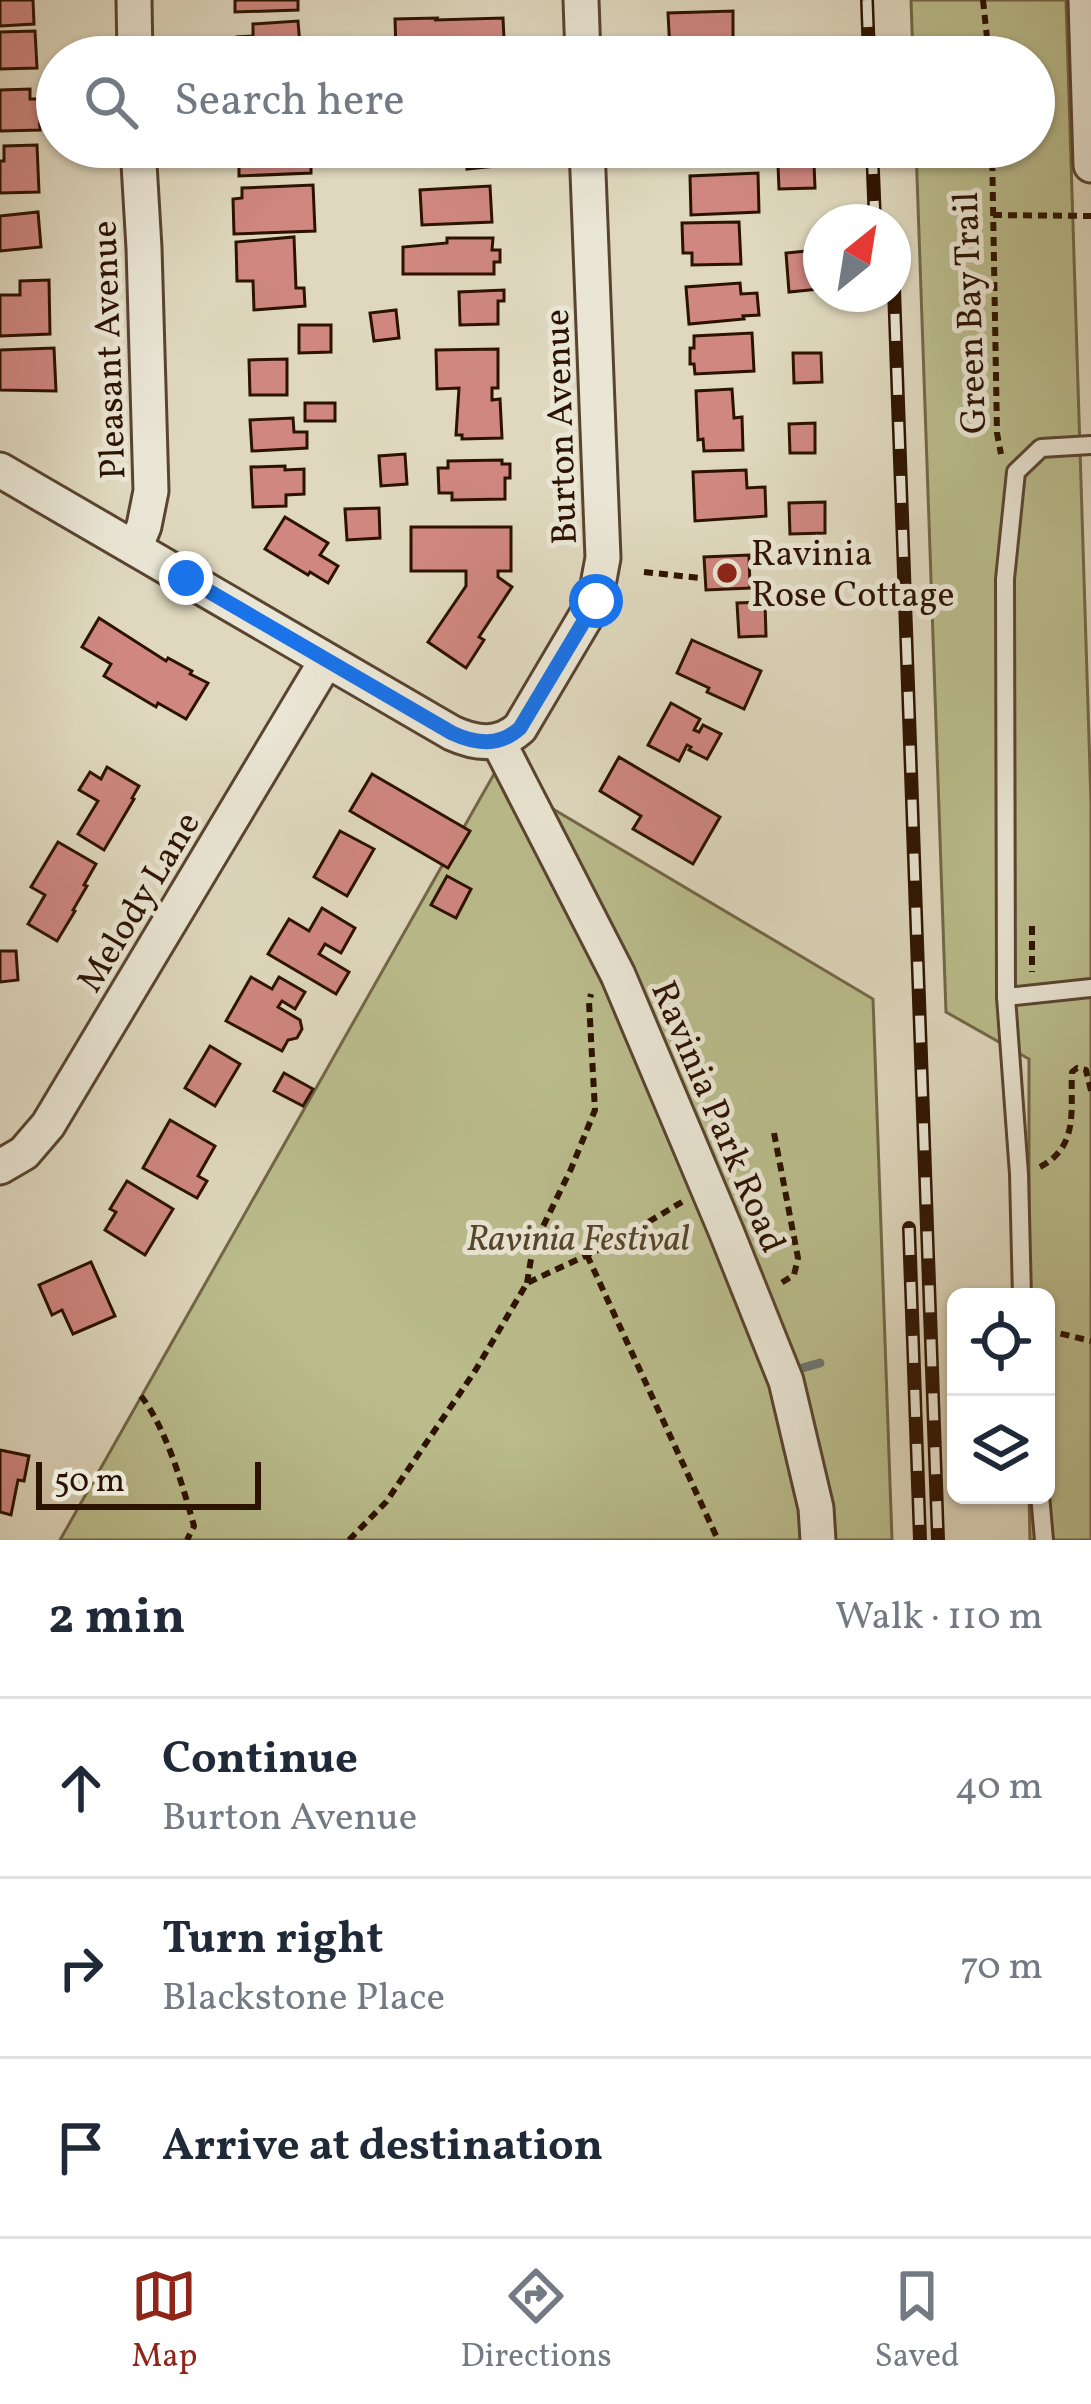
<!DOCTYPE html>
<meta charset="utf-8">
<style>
body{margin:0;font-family:Vollkorn,serif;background:#f6f6f7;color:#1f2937}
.controls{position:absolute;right:36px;bottom:36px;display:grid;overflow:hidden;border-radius:18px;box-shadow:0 3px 9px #0004}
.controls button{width:108px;height:108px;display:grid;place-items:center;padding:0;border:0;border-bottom:3px solid #e0e1e3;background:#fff;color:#1f2937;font:60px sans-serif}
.compass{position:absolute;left:803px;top:204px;width:108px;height:108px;border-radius:50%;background:#fff;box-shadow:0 3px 9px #0004;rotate:30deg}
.scale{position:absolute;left:36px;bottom:30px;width:225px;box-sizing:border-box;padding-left:12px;border:6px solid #2c1200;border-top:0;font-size:33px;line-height:42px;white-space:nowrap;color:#2c1200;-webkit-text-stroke:9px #eae6d5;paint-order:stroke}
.stop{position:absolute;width:36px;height:36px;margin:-27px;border:9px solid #1a73e8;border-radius:50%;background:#fff}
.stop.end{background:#1a73e8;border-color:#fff;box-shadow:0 3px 12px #0008}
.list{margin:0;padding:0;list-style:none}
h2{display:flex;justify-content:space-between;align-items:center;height:156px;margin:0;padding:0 48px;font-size:51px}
h2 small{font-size:39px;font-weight:400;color:#747a83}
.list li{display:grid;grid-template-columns:78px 1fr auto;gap:36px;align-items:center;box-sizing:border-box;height:180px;padding:0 48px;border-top:3px solid #e0e1e3}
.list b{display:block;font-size:45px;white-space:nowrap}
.list p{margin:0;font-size:39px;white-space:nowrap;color:#747a83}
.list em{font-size:39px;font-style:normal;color:#747a83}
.icon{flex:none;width:66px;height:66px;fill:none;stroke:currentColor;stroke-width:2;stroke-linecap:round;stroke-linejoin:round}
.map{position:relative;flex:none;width:1091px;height:1540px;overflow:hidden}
.search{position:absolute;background:#fff;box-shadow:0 3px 9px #0004;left:36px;right:36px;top:36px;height:132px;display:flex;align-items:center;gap:30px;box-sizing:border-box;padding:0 42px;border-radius:66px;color:#747a83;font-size:45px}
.sheet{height:696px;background:#fff}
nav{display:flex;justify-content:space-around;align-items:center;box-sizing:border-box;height:168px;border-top:3px solid #e0e1e3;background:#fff;font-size:33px;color:#747a83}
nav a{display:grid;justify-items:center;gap:6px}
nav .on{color:#8f2418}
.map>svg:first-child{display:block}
.green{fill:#babc8c;stroke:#736746;stroke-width:3}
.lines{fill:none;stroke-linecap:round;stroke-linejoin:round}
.stream{stroke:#6d7571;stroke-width:9}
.building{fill:#cf8780;stroke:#2c1200;stroke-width:3}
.service-casing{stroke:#594430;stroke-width:22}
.minor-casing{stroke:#594430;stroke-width:39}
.path{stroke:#2c1200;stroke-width:6;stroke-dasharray:9 6;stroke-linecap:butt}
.service{stroke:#eae6d5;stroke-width:16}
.minor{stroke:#eae6d5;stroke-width:33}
.rail-casing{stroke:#2c1200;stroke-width:14}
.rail{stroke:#eae6d5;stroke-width:9;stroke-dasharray:27;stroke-linecap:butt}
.route{stroke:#1a73e8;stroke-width:15}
.poi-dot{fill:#8f2418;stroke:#eae6d5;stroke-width:4.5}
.labels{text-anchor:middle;stroke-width:10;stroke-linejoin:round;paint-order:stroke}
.street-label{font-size:36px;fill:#2c1200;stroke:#eae6d5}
.poi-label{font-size:36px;fill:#2c1200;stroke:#eae6d5;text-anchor:start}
.park-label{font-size:36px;font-style:italic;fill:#57452a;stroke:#eae6d5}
</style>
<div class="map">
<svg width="1091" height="1540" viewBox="0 0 1091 1540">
<rect width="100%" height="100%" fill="#dfd8be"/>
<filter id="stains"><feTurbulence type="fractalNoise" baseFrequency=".00167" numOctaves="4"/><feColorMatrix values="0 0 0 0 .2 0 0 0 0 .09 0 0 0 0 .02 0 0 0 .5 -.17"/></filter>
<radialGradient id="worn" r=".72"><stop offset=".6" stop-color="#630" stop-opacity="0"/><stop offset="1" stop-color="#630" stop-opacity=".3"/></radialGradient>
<g class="green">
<polygon points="911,0 1066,0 1091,803 1091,1540 1030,1540 1029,1495 1046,1495 1046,1297 1029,1297 1029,1059 946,1012 916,147 1034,147 1034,57 913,57"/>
<polygon points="494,774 873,999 892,1540 60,1540"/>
</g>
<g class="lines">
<polyline class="stream" points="795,1370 820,1363"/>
</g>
<g class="building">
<polygon points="0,0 33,0 34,24 0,26"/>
<polygon points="235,0 298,0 298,10 235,12"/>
<polygon points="733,11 733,49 670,51 668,13"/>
<polygon points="437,18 436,20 503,18 504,39 487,39 488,57 441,57 441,50 396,51 395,19"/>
<polygon points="298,21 301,57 238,57 237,37 253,36 253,24"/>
<polygon points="35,31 37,68 0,69 0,32"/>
<polygon points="30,89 30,99 39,99 40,130 0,131 0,90"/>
<polygon points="37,145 39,192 0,193 0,161 4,161 4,146"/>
<polygon points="242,147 311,147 311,173 239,176 239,153 241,153"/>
<polygon points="420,147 491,147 484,148 484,153 496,152 497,166 467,169 468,147 446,149 447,164 421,166"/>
<polygon points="682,147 730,147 730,154 682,156"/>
<polygon points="780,147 813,147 813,159 781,160"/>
<polygon points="814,164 815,188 779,189 778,165"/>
<polygon points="758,173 759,212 691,215 690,176"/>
<polygon points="313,185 315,231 234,234 233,199 242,198 242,188"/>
<polygon points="490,186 492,222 422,225 420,190"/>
<polygon points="38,212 41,247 0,251 0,216"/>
<polygon points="739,222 741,264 692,265 692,253 683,253 682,223"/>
<polygon points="294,237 296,288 304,288 305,306 254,310 253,281 237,281 236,242"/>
<polygon points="447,238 493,238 492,250 500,250 500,262 494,262 494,274 403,274 403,247 447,243"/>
<polygon points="817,250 820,289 789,292 786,253"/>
<polygon points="49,280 50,334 0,336 0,295 20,295 20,281"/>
<polygon points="740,283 741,294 757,293 759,315 743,316 744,319 689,324 686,287"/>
<polygon points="504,290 504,301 498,301 498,324 460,325 459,292"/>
<polygon points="396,310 399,338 374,341 370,313"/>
<polygon points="299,325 331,325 331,352 299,353"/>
<polygon points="752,333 754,371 695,374 694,364 690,364 690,348 694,348 694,336"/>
<polygon points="54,348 56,391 0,390 0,350"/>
<polygon points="498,349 498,388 492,388 492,400 500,399 502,438 462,439 462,435 456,435 459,388 437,389 436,350"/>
<polygon points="793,353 821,353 822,382 794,383"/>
<polygon points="287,359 287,395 250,395 249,360"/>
<polygon points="732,389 734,418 742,417 743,450 704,451 703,439 698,440 696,391"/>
<rect x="305" y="403" width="30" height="18"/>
<polygon points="293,418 294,432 307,432 307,448 252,451 250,420"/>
<polygon points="815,423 815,453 790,453 789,424"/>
<polygon points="405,454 407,484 381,486 379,456"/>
<polygon points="502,460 502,464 510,464 510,478 505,478 505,499 452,500 452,493 439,493 438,468 448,468 448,461"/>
<polygon points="285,466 285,470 304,469 304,494 286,495 286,506 253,507 251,467"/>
<polygon points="746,470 747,488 765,487 766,516 695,521 693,472"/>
<polygon points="825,502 825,533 790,534 789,503"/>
<polygon points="379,508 380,538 347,540 345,509"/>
<polygon points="285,517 328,543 320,555 338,566 328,583 310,572 308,575 265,549"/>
<polygon points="411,527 511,527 511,571 498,571 498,577 512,587 479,637 484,640 466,668 428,642 466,586 466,571 411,571"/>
<polygon points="749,555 750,588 706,590 704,557"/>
<polygon points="765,602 766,636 739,637 737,603"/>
<polygon points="99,618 166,661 168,658 192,671 190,674 208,683 186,719 158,703 156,707 104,676 111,664 82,647"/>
<polygon points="692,640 761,671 744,709 707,692 709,688 677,673"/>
<polygon points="671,703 700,719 694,730 699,732 703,725 721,734 707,759 689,750 691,747 687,745 679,761 648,745"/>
<polygon points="619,757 720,817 693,864 633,829 641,816 600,791"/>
<polygon points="107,767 139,786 132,798 134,799 104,850 78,834 98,801 79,790 90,772 101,779"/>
<polygon points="372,774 470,831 448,868 350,811"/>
<polygon points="340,831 374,849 347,896 314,877"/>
<polygon points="58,842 96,864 84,885 87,886 73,910 75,911 57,941 28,924 45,895 31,887"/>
<polygon points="447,876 471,889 456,918 431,905"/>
<polygon points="322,908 355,928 341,953 325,944 319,954 349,972 336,994 268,954 289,919 309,931"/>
<polygon points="0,951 16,951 18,980 0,982"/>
<polygon points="251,977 272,989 279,977 305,992 295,1009 282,1001 278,1007 300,1020 302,1029 297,1038 288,1040 282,1051 226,1021"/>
<polygon points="210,1046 240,1064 215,1106 185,1088"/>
<polygon points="284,1073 313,1089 303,1106 274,1091"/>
<polygon points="170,1120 215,1146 198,1176 207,1181 197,1198 143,1168"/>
<polygon points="127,1181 173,1209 145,1255 105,1230 116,1212 110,1209"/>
<polygon points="91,1262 115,1316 73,1334 62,1310 52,1315 39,1285"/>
<polygon points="0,1450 29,1456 24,1481 18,1480 11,1515 0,1512"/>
</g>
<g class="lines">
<defs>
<g id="service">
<polyline points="1006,997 1091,988"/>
<polyline points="1022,1297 1019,1174 1006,997 1005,579 1016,472 1041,448 1091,445"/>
<polyline points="1040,1495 1044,1540"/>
</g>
<g id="minor">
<polyline points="134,0 135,57"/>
<polyline points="581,0 583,57"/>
<polyline points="1086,0 1091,165"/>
<path d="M0 470 452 733C476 744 499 747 520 728L595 601 603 558 587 147"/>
<polyline points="135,548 144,526 151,491 144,248 138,147"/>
<polyline points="498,741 618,975 726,1231 786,1381 816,1508 818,1540"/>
<polyline points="0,1167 24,1153 48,1125 326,661"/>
</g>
</defs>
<use href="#service" class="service-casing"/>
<use href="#minor" class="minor-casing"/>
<g class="path">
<polyline points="983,0 989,57"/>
<polyline points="992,147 997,433 1001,454"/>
<polyline points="993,215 1091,216"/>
<polyline points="644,572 700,578"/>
<polyline points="1032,926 1032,972"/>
<polyline points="774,1133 798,1258 794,1275 778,1285"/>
<path d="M1040 1167C1080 1146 1070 1108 1072 1072L1077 1068 1086 1070 1091 1091"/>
<polyline points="587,1255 718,1540"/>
<polyline points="527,1283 533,1247 571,1169 595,1110 589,1002 591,994"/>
<polyline points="1046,1330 1091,1341"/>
<path d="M141 1396C166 1428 183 1486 194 1526L187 1540"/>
<polyline points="349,1540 386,1502 475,1371 527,1283 611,1244 682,1202"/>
</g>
<use href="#service" class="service"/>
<use href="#minor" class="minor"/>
<defs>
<g id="rail">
<polyline points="867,0 869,57"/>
<polyline points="872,147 875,222"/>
<polyline points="893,260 938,1540"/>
<polyline points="909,1228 920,1540"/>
</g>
</defs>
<use href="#rail" class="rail-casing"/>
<use href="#rail" class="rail"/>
</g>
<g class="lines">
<path class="route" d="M186 578 452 733C476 744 499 747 520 728L596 601"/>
</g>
<circle class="poi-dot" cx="727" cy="573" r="12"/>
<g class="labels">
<g class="street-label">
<text transform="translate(968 313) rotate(-92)" y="13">Green Bay Trail</text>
<text transform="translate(107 350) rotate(-92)" y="13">Pleasant Avenue</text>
<text transform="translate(559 427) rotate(-92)" y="13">Burton Avenue</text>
<text transform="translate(137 901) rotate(-59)" y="13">Melody Lane</text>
<text transform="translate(720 1116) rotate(67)" y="13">Ravinia Park Road</text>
</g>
<g class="poi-label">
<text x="751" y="565">Ravinia<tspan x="751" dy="41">Rose Cottage</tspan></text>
</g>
<g class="park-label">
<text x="578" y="1250">Ravinia Festival</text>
</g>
</g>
<rect width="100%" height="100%" filter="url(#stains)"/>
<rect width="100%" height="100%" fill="url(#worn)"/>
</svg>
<div class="controls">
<button><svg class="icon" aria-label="locate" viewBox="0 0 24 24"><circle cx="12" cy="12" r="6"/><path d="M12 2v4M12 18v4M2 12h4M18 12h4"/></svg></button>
<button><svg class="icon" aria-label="layers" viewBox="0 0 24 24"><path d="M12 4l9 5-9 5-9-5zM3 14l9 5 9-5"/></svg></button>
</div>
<svg class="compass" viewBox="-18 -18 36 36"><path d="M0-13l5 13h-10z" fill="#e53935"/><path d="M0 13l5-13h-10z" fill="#747a83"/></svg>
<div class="scale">50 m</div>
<div class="stop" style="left:596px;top:601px"></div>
<div class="stop end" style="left:186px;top:578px"></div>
<div class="search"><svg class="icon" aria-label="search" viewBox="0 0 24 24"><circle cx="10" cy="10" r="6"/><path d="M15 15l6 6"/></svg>Search here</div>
</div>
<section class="sheet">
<h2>2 min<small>Walk · 110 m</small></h2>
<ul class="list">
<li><svg class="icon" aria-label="ahead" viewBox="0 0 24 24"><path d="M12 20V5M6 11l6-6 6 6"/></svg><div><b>Continue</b><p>Burton Avenue</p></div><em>40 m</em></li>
<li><svg class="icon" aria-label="right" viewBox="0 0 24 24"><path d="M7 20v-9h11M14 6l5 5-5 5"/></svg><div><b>Turn right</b><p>Blackstone Place</p></div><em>70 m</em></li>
<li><svg class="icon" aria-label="arrive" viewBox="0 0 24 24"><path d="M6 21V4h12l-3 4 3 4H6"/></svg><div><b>Arrive at destination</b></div></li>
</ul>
</section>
<nav>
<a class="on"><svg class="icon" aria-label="map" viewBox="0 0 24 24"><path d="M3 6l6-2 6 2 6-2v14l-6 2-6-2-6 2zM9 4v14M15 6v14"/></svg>Map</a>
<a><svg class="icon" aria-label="directions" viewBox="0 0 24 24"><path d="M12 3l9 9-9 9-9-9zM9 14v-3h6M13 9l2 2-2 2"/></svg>Directions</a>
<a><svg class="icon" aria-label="saved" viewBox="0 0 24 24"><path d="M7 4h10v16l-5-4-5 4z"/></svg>Saved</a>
</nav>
